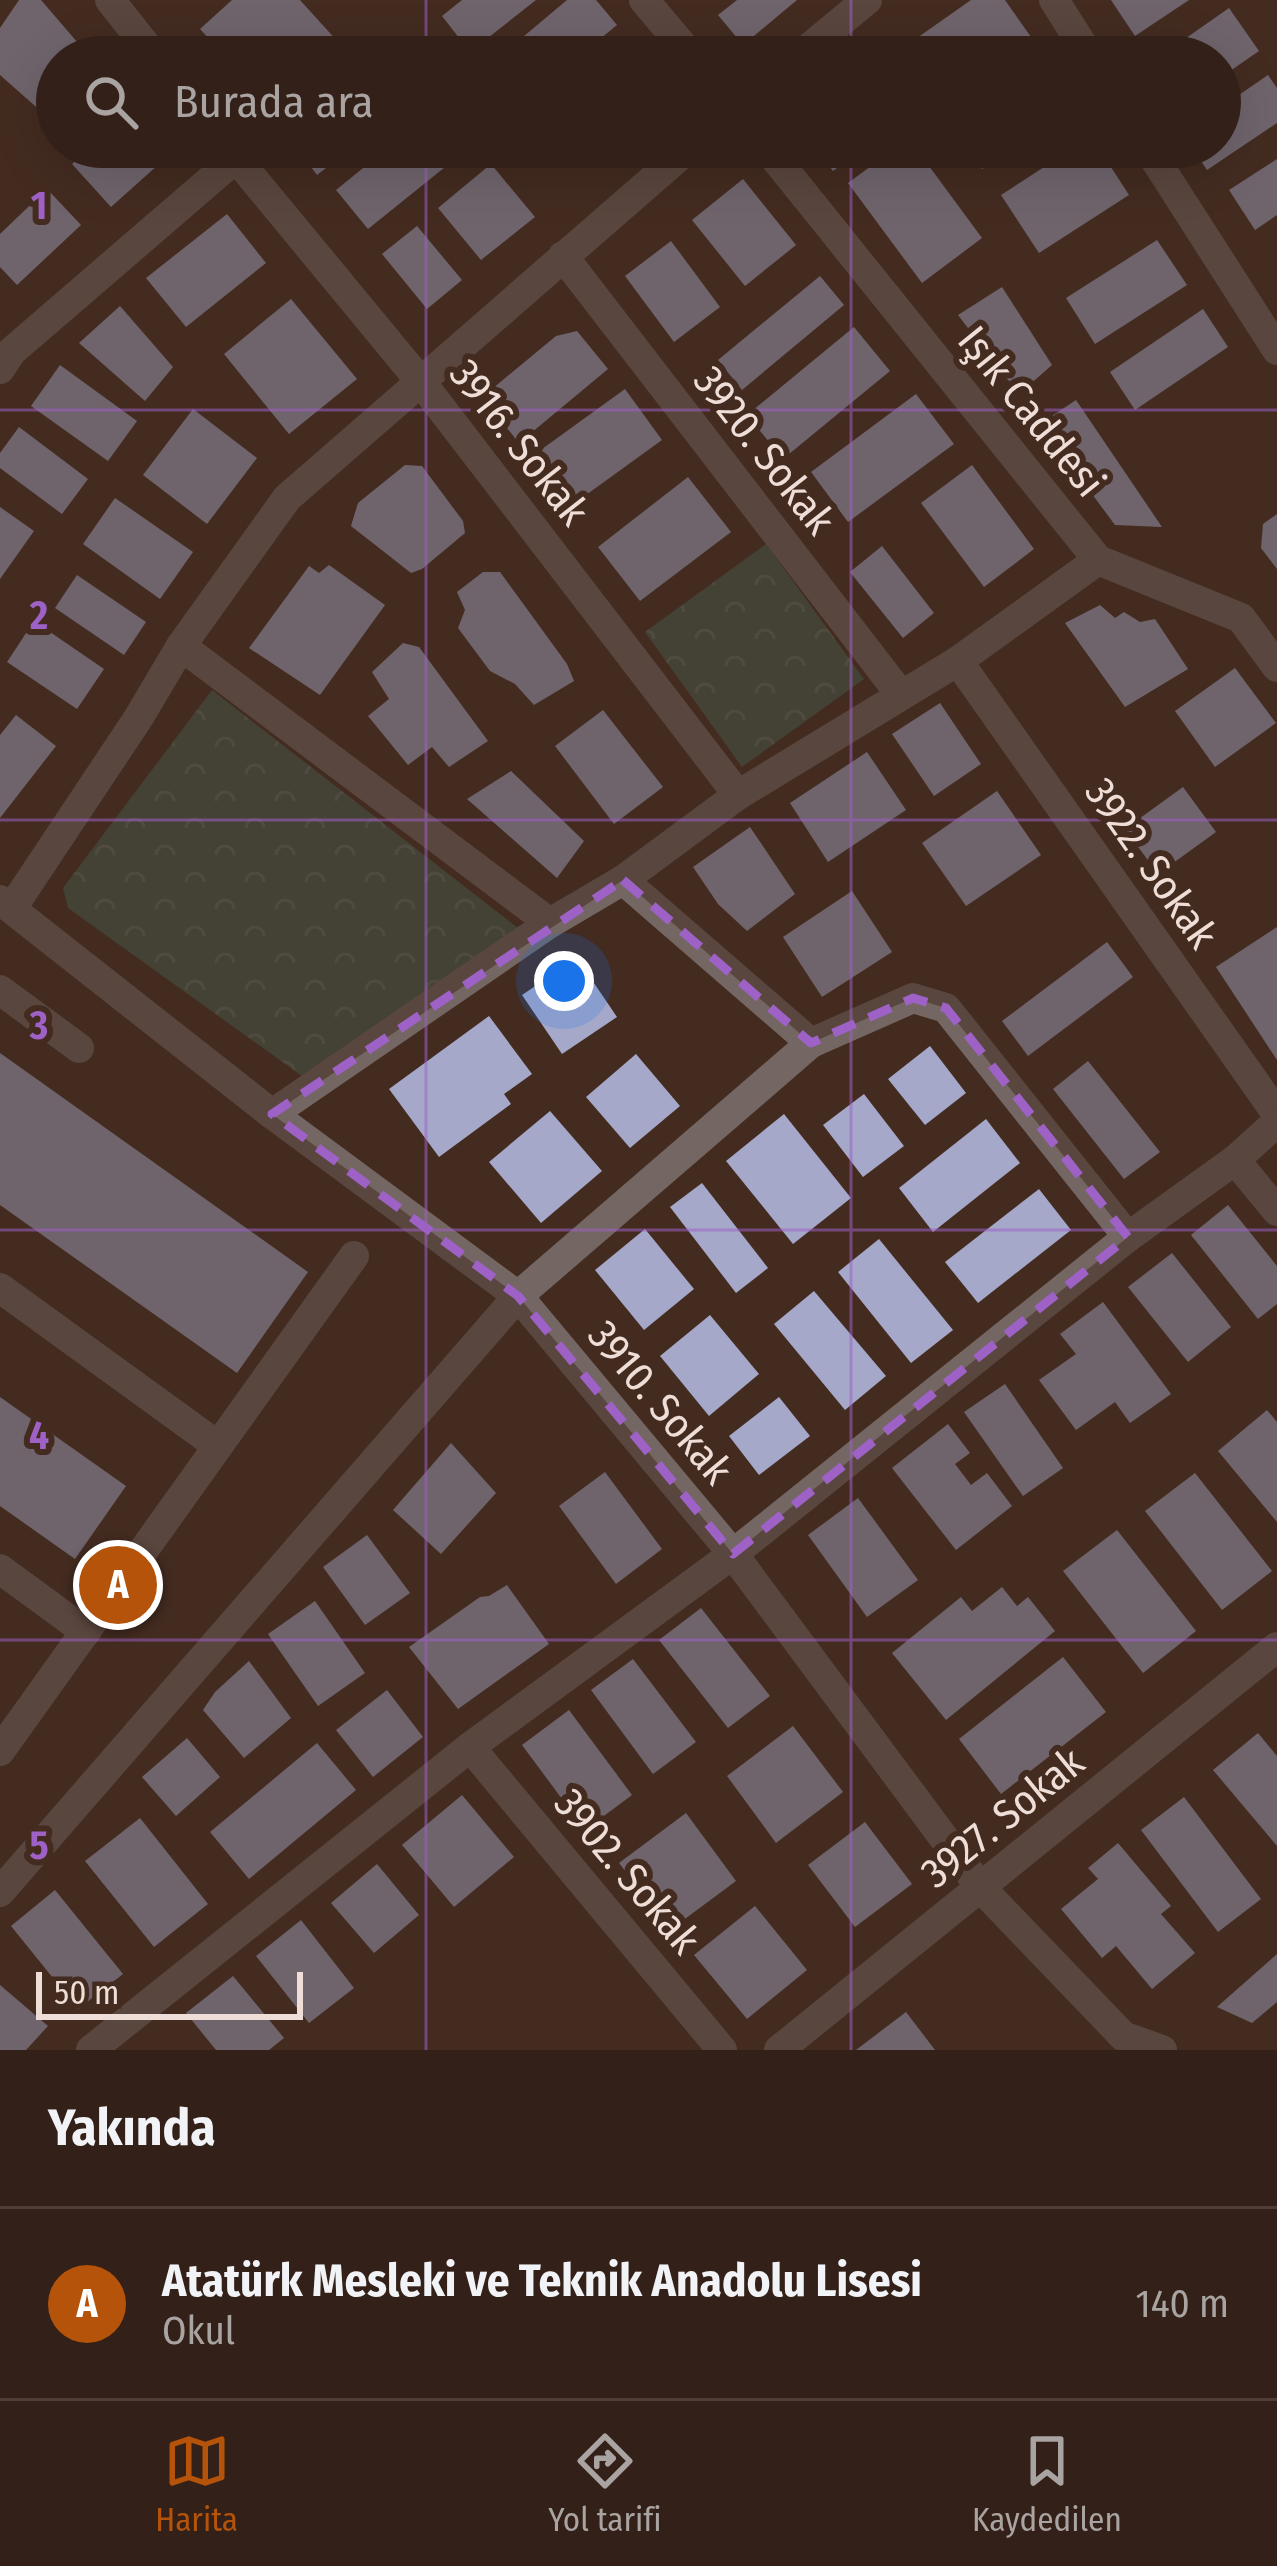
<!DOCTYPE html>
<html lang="tr">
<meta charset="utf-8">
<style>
body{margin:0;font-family:"Fira Sans Condensed",sans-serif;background:#3b2821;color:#f1f3f6}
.scale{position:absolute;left:36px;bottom:30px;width:267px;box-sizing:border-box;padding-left:12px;border:6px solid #efded7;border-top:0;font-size:33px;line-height:42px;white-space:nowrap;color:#efded7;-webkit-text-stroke:9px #442b20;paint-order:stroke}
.you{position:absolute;left:564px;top:981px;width:42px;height:42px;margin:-30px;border:9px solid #fff;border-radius:50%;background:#1a73e8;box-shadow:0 0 0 18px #1a73e833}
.badge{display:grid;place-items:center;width:78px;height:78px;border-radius:50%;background:#b45309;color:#fff;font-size:39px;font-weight:700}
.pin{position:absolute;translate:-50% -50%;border:6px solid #fff;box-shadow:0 3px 12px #0006}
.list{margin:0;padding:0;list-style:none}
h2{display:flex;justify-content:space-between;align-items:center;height:156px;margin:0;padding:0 48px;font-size:51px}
h2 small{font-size:39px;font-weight:400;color:#a9a3a2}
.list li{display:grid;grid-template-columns:78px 1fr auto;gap:36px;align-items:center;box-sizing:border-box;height:192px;padding:0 48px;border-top:3px solid #4e3e37}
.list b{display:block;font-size:45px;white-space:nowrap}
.list p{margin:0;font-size:39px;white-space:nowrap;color:#a9a3a2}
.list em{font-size:39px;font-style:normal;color:#a9a3a2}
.icon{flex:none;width:66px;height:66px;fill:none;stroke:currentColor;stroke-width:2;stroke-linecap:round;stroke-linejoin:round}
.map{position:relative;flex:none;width:1277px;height:2050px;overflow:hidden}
.search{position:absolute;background:#332018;box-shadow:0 12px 48px #0002;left:36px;right:36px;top:36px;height:132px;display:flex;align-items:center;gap:30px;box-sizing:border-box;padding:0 42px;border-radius:66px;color:#a9a3a2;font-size:45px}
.sheet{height:348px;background:#332018}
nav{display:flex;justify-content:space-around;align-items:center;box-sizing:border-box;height:168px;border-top:3px solid #4e3e37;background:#332018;font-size:33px;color:#a9a3a2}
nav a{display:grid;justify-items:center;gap:6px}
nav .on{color:#b45309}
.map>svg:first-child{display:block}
.park{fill:url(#park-crowns)}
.building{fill:#a5a8c8}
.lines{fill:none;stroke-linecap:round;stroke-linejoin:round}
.minor{stroke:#746663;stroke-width:30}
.marked{fill:none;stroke:#9e61c6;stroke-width:9;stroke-dasharray:24 15;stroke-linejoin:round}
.grid{fill:none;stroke:#9e61c6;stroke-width:3;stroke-opacity:0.55}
.labels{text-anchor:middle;stroke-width:12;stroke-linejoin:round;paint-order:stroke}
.street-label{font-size:42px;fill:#efded7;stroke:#442b20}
.grid-label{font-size:39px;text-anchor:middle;font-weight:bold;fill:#9e61c6;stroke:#442b20;stroke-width:12;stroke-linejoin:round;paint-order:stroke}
</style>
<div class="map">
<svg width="1277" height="2050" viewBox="0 0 1277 2050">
<defs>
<pattern id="park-crowns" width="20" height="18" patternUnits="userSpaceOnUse" patternTransform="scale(3)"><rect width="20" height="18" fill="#465b4e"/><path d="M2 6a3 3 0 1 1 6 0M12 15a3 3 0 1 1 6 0" fill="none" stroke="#617267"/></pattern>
</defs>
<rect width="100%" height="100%" fill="#442b20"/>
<g class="park">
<polygon points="766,544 864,679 742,767 645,632"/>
<polygon points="212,690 518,928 302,1076 68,908 63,888"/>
</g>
<g class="building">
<polygon points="19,0 41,0 90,57 57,57 57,101 43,113 0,75 0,28"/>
<polygon points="232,0 300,0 348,53 343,57 226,57 200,29"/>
<polygon points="462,0 536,0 470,52 442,16"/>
<polygon points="567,0 596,0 617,25 578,57 499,57"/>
<polygon points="737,0 797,0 743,45 718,15"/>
<polygon points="971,0 1005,0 1038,47 1024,57 916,57 907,45"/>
<polygon points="1111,0 1189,0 1135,36"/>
<polygon points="1229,8 1259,51 1220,78 1220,57 1159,57"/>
<polygon points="1268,75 1277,88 1277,123 1207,170 1192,147 1220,147 1220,108"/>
<polygon points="91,147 178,147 111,207 72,164"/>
<polygon points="296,147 353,147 317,175"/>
<polygon points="389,147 462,147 465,151 368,229 336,190"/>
<polygon points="815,147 865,147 833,171"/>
<polygon points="897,147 915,147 982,238 922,283 848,183"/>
<polygon points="968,147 1018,147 982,169"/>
<polygon points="1075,147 1098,147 1129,195 1039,253 1001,195"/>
<polygon points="1277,159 1277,215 1255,230 1229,190"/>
<polygon points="491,164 535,217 481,260 438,208"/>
<polygon points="743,179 796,245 745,286 692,220"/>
<polygon points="47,189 81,225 17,285 0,267 0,234"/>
<polygon points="227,214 266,263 186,327 146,278"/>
<polygon points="417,226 462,280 427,309 382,254"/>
<polygon points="1157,240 1187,285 1095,344 1066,298"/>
<polygon points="671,241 720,307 674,342 625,276"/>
<polygon points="820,276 844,305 742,390 718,360"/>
<polygon points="1002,287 1052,365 1019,394 958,315"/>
<polygon points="291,299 357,379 289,434 224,354"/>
<polygon points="120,306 173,367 145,401 79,343"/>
<polygon points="1203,309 1228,347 1135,410 1110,372"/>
<polygon points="854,327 890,371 783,459 747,415"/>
<polygon points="577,331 608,369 519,443 494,412 492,389 556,336"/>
<polygon points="60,365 137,421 108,461 31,406"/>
<polygon points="625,389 662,440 568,508 531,457"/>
<polygon points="916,394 954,444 848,522 811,472"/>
<polygon points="1076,400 1162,527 1115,525 1040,424"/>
<polygon points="193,409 257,458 207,524 143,475"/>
<polygon points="19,427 88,479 62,514 0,468 0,453"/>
<polygon points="405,465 422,466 463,521 465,533 422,569 411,573 351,526 358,503"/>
<polygon points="972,465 1034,549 984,587 921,503"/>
<polygon points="688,477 731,532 640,601 598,547"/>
<polygon points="115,498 193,552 160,599 83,544"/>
<polygon points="0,507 34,531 0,579"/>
<polygon points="1277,514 1277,569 1261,548 1263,524"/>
<polygon points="882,546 934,613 903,638 850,572"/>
<polygon points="329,565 385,605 320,695 249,648 309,566 319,573"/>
<polygon points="483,572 500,572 567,664 574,681 534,705 515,684 490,671 458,628 465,610 457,592"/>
<polygon points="77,575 146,622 124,655 55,608"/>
<polygon points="1100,605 1115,618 1124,612 1140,622 1155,619 1188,669 1125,707 1065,623"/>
<polygon points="34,621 104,669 77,709 7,662"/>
<polygon points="403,643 419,647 488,741 449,767 432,747 408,765 368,716 389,699 372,672"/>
<polygon points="1235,668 1276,723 1215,767 1175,711"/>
<polygon points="940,703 981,764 934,796 892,734"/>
<polygon points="603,710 663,787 614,824 555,746"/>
<polygon points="16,715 56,746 0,818 0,735"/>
<polygon points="867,752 906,810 828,862 790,803"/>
<polygon points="511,771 584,841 557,878 467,799"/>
<polygon points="1183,787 1216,832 1158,874 1125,829"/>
<polygon points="997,791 1041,855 966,906 922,843"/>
<polygon points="750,827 795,894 747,931 718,904 693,867"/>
<polygon points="852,891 892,952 822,997 783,937"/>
<polygon points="1277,927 1277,1060 1216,967"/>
<polygon points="1107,942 1133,977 1028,1056 1002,1021"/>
<polygon points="577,958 617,1017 562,1054 522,995"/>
<polygon points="489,1016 532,1074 504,1094 511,1104 439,1157 389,1089"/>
<polygon points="930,1046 966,1093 925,1125 888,1079"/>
<polygon points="0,1053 308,1272 237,1373 0,1205"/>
<polygon points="636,1054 680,1106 630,1148 586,1097"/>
<polygon points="1088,1061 1160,1152 1124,1179 1053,1089"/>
<polygon points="864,1094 904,1146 863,1177 823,1125"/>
<polygon points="550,1111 602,1171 541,1223 489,1162"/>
<polygon points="784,1114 851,1198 793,1244 726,1161"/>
<polygon points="986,1119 1020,1163 933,1232 899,1188"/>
<polygon points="702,1183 768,1268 736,1293 670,1207"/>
<polygon points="1039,1189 1071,1230 978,1303 945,1262"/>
<polygon points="1228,1205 1277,1266 1277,1304 1258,1319 1191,1235"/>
<polygon points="645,1229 694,1289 644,1330 595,1270"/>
<polygon points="879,1239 953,1330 911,1363 838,1272"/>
<polygon points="1172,1253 1231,1327 1188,1362 1128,1287"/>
<polygon points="814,1291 886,1376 845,1410 774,1324"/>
<polygon points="1103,1302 1171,1394 1130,1423 1115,1402 1076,1430 1039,1380 1076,1354 1060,1334"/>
<polygon points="710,1315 759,1374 709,1416 660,1356"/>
<polygon points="1005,1384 1063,1468 1023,1496 964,1412"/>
<polygon points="0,1397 126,1486 75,1559 0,1506"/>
<polygon points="779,1397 810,1436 759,1475 729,1436"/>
<polygon points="1267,1410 1277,1422 1277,1522 1218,1451"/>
<polygon points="948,1424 970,1453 955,1464 971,1485 987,1473 1012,1506 956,1550 892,1468"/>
<polygon points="451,1443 496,1493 441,1554 393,1510"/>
<polygon points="605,1472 662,1549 616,1584 559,1506"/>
<polygon points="1195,1473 1272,1571 1222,1610 1145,1511"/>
<polygon points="858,1498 918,1580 867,1617 808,1535"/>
<polygon points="1117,1530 1196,1631 1143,1673 1063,1571"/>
<polygon points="367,1535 410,1593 365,1625 323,1567"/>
<polygon points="507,1585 549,1644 458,1709 409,1647 480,1597 489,1596"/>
<polygon points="1002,1587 1017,1606 1028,1597 1055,1631 946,1720 892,1653 961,1597 972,1611"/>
<polygon points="315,1601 365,1673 318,1706 268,1634"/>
<polygon points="701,1608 770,1696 728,1728 659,1640"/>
<polygon points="1063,1657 1106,1712 1001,1794 959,1739"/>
<polygon points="633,1659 696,1742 653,1774 591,1690"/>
<polygon points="249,1661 291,1718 244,1758 203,1710 215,1692"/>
<polygon points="387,1690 423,1737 373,1777 336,1730"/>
<polygon points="569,1710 632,1795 585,1830 522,1745"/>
<polygon points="793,1726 843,1792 776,1843 727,1776"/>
<polygon points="1258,1733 1277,1756 1277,1846 1213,1770"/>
<polygon points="187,1738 220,1777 176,1816 142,1777"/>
<polygon points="317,1743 356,1790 249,1879 210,1832"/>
<polygon points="462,1795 514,1857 454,1907 402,1845"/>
<polygon points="1184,1797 1261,1899 1218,1932 1141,1830"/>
<polygon points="686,1813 736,1881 670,1930 619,1863"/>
<polygon points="140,1818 208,1904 154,1947 85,1861"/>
<polygon points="865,1822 912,1884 855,1927 808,1865"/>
<polygon points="1118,1843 1171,1906 1161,1914 1195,1953 1152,1989 1116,1946 1102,1958 1061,1909 1098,1879 1088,1868"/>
<polygon points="377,1864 419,1915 374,1953 331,1903"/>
<polygon points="55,1890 123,1974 78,2009 11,1926"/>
<polygon points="755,1906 807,1970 747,2019 694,1955"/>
<polygon points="301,1920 354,1988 309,2023 256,1956"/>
<polygon points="1277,1954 1277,2002 1252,2023 1217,2007"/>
<polygon points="233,1976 284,2038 269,2050 216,2050 186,2013"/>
<polygon points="0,1985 48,2026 26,2050 0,2050"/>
<polygon points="906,2012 935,2050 856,2050"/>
</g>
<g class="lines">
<g class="minor">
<polyline points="110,0 155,57"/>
<polyline points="644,0 692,57"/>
<polyline points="1054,0 1090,57"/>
<polyline points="798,57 867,0"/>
<polyline points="227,147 421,382 738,795"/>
<polyline points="766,147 1098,560 1241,618 1277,667"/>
<polyline points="1147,147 1277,350"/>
<polyline points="563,256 901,695"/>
<polyline points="0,369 11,352 236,158"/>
<polyline points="181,646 550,923"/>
<polyline points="958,661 1277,1114"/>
<polyline points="623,880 811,1043 913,998 946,1008 1128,1237"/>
<polyline points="0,900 272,1114 518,1296 733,1554 981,1888 1123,2036 1162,2050"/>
<polyline points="12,908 139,717 181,646 287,498 690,147"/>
<polyline points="0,990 79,1048"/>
<polyline points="272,1114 550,923 623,880 738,795 958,661 1098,560"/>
<polyline points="1235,1160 1277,1211"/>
<polyline points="0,1288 218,1446"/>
<polyline points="0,1569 86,1632"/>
<polyline points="470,1747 722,2050"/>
<polyline points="0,1751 354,1256"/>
<polyline points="0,1892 518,1296 811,1043"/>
<polyline points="91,2050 470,1747 733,1554 1128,1237 1235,1160 1277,1122"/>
<polyline points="779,2050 1277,1647"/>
</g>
</g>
<path d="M0 0H1277V2050H0ZM623 880 811 1043 913 998 946 1008 1128 1237 733 1554 518 1296 272 1114Z" fill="#442b20" fill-opacity=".55" fill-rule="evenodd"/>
<path class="marked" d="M623 880 811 1043 913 998 946 1008 1128 1237 733 1554 518 1296 272 1114Z"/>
<path class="grid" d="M426 0V57M851 0V57M426 147V2050M851 147V2050M0 410H1277M0 820H1277M0 1230H1277M0 1640H1277"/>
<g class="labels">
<g class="street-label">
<text transform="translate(1032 411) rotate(51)" y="15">Işık Caddesi</text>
<text transform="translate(520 442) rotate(52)" y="15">3916. Sokak</text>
<text transform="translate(765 450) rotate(52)" y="15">3920. Sokak</text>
<text transform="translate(1152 863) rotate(55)" y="15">3922. Sokak</text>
<text transform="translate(661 1402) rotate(50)" y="15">3910. Sokak</text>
<text transform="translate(1002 1817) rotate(-39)" y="15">3927. Sokak</text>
<text transform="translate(628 1871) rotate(50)" y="15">3902. Sokak</text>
</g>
</g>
<g class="grid-label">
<text x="39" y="219">1</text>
<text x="39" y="629">2</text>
<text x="39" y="1039">3</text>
<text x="39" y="1449">4</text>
<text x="39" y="1859">5</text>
</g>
</svg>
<div class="scale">50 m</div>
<div class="you"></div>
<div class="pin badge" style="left:118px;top:1585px">A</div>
<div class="search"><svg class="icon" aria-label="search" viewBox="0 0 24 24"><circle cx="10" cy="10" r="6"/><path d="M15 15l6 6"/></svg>Burada ara</div>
</div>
<section class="sheet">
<h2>Yakında<small></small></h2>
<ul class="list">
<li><span class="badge">A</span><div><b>Atatürk Mesleki ve Teknik Anadolu Lisesi</b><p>Okul</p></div><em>140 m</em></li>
</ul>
</section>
<nav>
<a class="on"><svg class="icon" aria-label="map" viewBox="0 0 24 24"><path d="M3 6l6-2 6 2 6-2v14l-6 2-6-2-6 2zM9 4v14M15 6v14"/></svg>Harita</a>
<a><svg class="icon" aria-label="directions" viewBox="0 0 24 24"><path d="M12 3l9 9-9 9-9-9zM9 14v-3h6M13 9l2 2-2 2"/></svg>Yol tarifi</a>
<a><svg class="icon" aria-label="saved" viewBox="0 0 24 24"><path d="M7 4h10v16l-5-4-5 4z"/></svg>Kaydedilen</a>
</nav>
